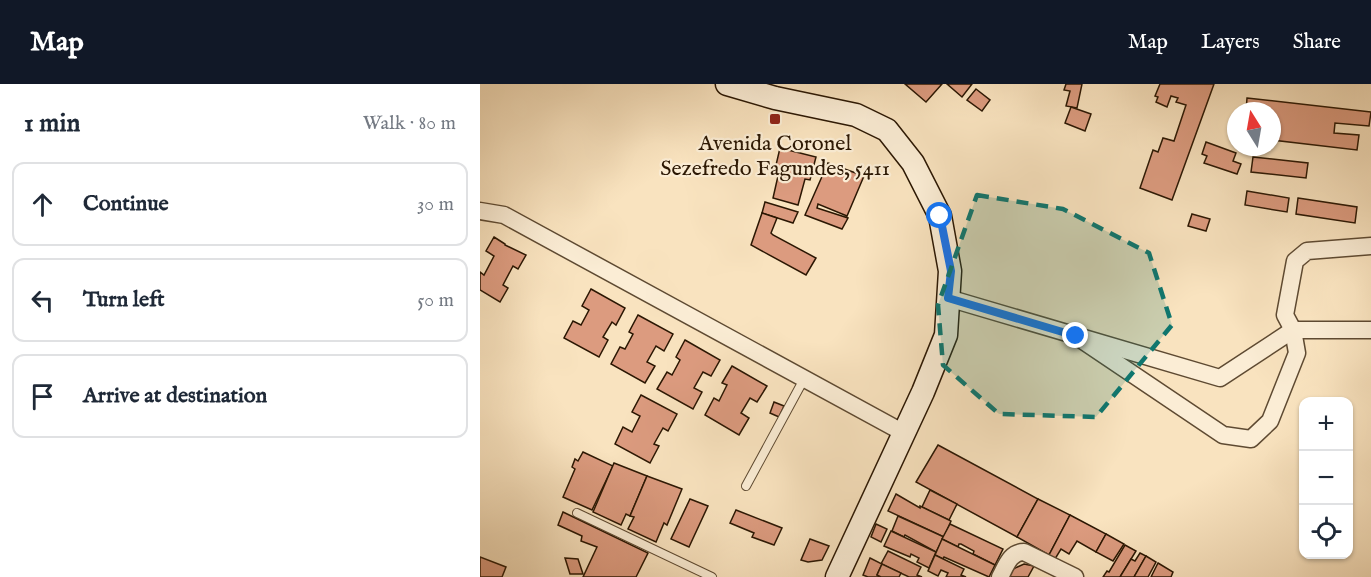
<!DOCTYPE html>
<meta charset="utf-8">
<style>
body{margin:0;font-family:"IM FELL English",serif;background:#f2f2f3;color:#1f2937}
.controls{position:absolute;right:18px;bottom:18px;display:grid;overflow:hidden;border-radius:12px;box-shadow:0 2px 4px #0004}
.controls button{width:54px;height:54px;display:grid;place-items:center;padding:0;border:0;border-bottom:2px solid #e0e1e3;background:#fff;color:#1f2937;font:30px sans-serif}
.compass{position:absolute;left:747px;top:18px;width:54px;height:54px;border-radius:50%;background:#fff;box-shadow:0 2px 4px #0004;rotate:349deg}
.stop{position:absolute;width:18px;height:18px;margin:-14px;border:4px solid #1a73e8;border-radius:50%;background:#fff}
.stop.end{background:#1a73e8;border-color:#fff;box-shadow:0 2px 6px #0008}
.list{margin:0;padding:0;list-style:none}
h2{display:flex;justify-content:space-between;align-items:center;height:78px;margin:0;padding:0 24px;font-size:26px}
h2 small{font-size:20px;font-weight:400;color:#747a83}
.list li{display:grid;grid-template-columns:39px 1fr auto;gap:18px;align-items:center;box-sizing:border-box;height:84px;margin:0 12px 12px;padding:0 12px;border:2px solid #e0e1e3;border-radius:12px}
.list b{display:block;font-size:22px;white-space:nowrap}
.list em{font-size:20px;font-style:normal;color:#747a83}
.icon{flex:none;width:33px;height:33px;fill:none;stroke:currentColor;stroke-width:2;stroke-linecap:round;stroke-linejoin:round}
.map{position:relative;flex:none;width:891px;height:493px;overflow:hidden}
header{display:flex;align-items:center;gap:36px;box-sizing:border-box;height:84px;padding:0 30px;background:#111827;color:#fff}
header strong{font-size:28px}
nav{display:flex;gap:33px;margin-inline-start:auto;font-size:21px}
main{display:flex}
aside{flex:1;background:#fff}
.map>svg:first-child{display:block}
.building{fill:#dc9b7f;stroke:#2b1703;stroke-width:1.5}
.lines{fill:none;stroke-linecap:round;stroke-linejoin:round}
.lane-casing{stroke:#5e4a32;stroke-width:10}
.street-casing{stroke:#5e4a32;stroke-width:19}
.secondary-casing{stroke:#2b1703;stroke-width:25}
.lane{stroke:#fbedd5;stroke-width:8}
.street{stroke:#fbedd5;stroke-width:16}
.secondary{stroke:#fbedd5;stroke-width:22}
.route{stroke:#1a73e8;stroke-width:8}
.marked{fill:#0f766e;fill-opacity:0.2;stroke:#0f766e;stroke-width:4.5;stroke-dasharray:12 8;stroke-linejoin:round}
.poi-dot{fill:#8f2418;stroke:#fbedd5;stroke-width:2}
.labels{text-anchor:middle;stroke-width:4.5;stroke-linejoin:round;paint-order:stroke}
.poi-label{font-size:22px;fill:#2b1703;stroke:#fbedd5}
</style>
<header>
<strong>Map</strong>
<nav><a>Map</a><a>Layers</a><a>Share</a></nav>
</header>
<main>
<aside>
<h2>1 min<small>Walk · 80 m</small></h2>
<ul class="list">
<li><svg class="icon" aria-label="ahead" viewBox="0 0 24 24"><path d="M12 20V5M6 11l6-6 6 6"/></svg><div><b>Continue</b></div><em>30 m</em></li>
<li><svg class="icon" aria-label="left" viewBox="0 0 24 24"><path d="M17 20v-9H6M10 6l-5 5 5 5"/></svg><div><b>Turn left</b></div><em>50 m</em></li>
<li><svg class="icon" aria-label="arrive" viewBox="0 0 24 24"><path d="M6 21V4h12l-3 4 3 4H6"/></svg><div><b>Arrive at destination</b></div></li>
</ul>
</aside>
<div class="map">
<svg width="891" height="493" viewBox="0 0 891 493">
<rect width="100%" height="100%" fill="#f9e3bf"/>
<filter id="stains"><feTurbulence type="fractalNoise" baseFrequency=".00333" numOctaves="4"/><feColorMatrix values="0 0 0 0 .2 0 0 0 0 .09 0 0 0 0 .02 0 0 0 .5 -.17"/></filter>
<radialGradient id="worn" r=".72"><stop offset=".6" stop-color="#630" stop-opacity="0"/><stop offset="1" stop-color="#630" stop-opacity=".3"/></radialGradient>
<g class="building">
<polygon points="425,0 462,0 446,18"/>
<polygon points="467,0 492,0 482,13"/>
<polygon points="586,0 602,0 597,24 586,22 590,7 584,6"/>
<polygon points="680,0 734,0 692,116 660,104 673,66 678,68 683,54 694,57 706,21 696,18 698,14 691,12 687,23 676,18 678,13 675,12"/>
<polygon points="496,5 510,16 502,27 487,16"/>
<polygon points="767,14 891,28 889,42 855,39 854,49 879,51 877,66 792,56 792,27 766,27"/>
<polygon points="591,23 611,30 605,47 585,39"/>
<polygon points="726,58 756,69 753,77 761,80 757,90 724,79 727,72 722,70"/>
<polygon points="300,64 336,73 330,96 325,95 318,121 293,114 298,92 295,91 296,81"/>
<polygon points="773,73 828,79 826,94 771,88"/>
<polygon points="348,79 384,92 367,132 338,120 337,124 368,134 362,145 325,131"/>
<polygon points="767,107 809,114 807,128 765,121"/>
<polygon points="818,114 877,123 875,139 816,130"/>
<polygon points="285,118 318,128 313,139 282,129"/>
<polygon points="282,129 297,134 291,149 293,151 336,174 326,191 271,161"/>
<polygon points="712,130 730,135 726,147 708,142"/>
<polygon points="14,153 25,160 25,161 46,171 38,185 33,182 23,201 28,204 20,218 0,206 0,188 4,191 14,172 6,167"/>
<polygon points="111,205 145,224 136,241 132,238 123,253 128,256 119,273 84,254 93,237 101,241 109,226 102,222"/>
<polygon points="158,231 193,250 184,267 176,262 167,278 175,282 165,299 131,280 140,263 145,265 153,250 149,248"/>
<polygon points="205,256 240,276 231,292 223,288 214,304 222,308 213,325 177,305 187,288 192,291 200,276 196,273"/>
<polygon points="252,282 287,302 277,318 270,314 261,329 269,334 259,351 225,331 234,314 239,317 247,301 242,299"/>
<polygon points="161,311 197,330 188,347 183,344 174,360 179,362 170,379 135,360 143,343 152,348 160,332 152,328"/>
<polygon points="294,318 304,322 299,333 290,329"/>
<polygon points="458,361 558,415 537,453 436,398"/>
<polygon points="103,368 133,382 112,426 83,413 95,385 92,383 95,375 98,377"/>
<polygon points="134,379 167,392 150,432 146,430 141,441 113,428"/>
<polygon points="167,392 202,405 187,441 184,439 176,458 148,445 154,433 150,432"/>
<polygon points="450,406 477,420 469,436 442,423"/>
<polygon points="416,410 440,424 440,422 471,437 464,453 408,427"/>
<polygon points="210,415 228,422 209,463 191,455"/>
<polygon points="558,415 590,431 569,471 537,453"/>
<polygon points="256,426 302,444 294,461 272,453 274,449 250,439"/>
<polygon points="83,428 168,469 156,493 103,493 117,463 101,457 102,452 78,441"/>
<polygon points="590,431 626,450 616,468 597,457 589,470 581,465 575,475 569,471"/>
<polygon points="418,432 464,453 456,468 425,451 424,453 412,447"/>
<polygon points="396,440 407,445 401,458 391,453"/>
<polygon points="470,440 523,465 515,481 493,470 494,467 481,460 479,460 478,463 462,455"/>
<polygon points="411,447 456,468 449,484 437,478 439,474 431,470 430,473 404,462"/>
<polygon points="626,450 644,460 633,477 616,468"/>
<polygon points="330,455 349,462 342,476 328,478 321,476"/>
<polygon points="462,455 515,481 509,493 464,473 463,475 455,471"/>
<polygon points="645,461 656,467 640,493 623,493 627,487 629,488"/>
<polygon points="408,467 441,483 437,491 442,493 429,493 401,480"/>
<polygon points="660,469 666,472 654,493 640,493 651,475 655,477"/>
<polygon points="455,471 484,485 481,491 486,493 466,493 468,489 461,486 458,492 448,487"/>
<polygon points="666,472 676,478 668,493 654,493"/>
<polygon points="0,473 26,483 22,493 0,493"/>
<polygon points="85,474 98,475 103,490 90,490"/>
<polygon points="390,474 402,480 397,491 401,493 388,493 383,491"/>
<polygon points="678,479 693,488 691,493 671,493"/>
<polygon points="402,480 421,489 419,493 401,493 397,491"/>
<polygon points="544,480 554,482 548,493 529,493 533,485"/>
</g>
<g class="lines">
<defs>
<g id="lane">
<polyline points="266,402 324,295"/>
<polyline points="97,429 232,493"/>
</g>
<g id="street">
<polyline points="0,127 24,131 424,349"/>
<polyline points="468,214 740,294 813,246 891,246"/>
<polyline points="596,252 743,351 771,355 790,337 817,269 813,246 805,231 815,177 827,167 891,162"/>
<path d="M520 493C526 482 530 468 544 468L595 493"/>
</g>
<polyline id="secondary" points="247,0 295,14 376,31 407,46 433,79 460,132 470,187 466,251 443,308 357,493"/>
</defs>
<use href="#lane" class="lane-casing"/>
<use href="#street" class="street-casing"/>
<use href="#secondary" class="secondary-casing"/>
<use href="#lane" class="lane"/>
<use href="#street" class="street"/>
<use href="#secondary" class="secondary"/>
</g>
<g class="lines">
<polyline class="route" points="460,132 471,187 468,214 596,252"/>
</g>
<path class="marked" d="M497 111 583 125 669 169 692 241 616 333 519 330 463 281 458 221Z"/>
<rect class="poi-dot" x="289" y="29" width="12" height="12" rx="3"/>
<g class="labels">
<g class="poi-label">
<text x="295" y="66">Avenida Coronel<tspan x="295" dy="25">Sezefredo Fagundes, 5411</tspan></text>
</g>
</g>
<rect width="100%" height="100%" filter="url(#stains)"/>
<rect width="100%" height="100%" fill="url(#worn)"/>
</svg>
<div class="controls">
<button>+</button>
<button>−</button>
<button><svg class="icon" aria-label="locate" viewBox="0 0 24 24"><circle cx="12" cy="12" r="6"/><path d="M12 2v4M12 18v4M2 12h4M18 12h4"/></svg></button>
</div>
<svg class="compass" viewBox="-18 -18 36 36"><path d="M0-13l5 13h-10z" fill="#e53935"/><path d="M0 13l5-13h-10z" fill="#747a83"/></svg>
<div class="stop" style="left:460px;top:132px"></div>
<div class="stop end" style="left:596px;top:252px"></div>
</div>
</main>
